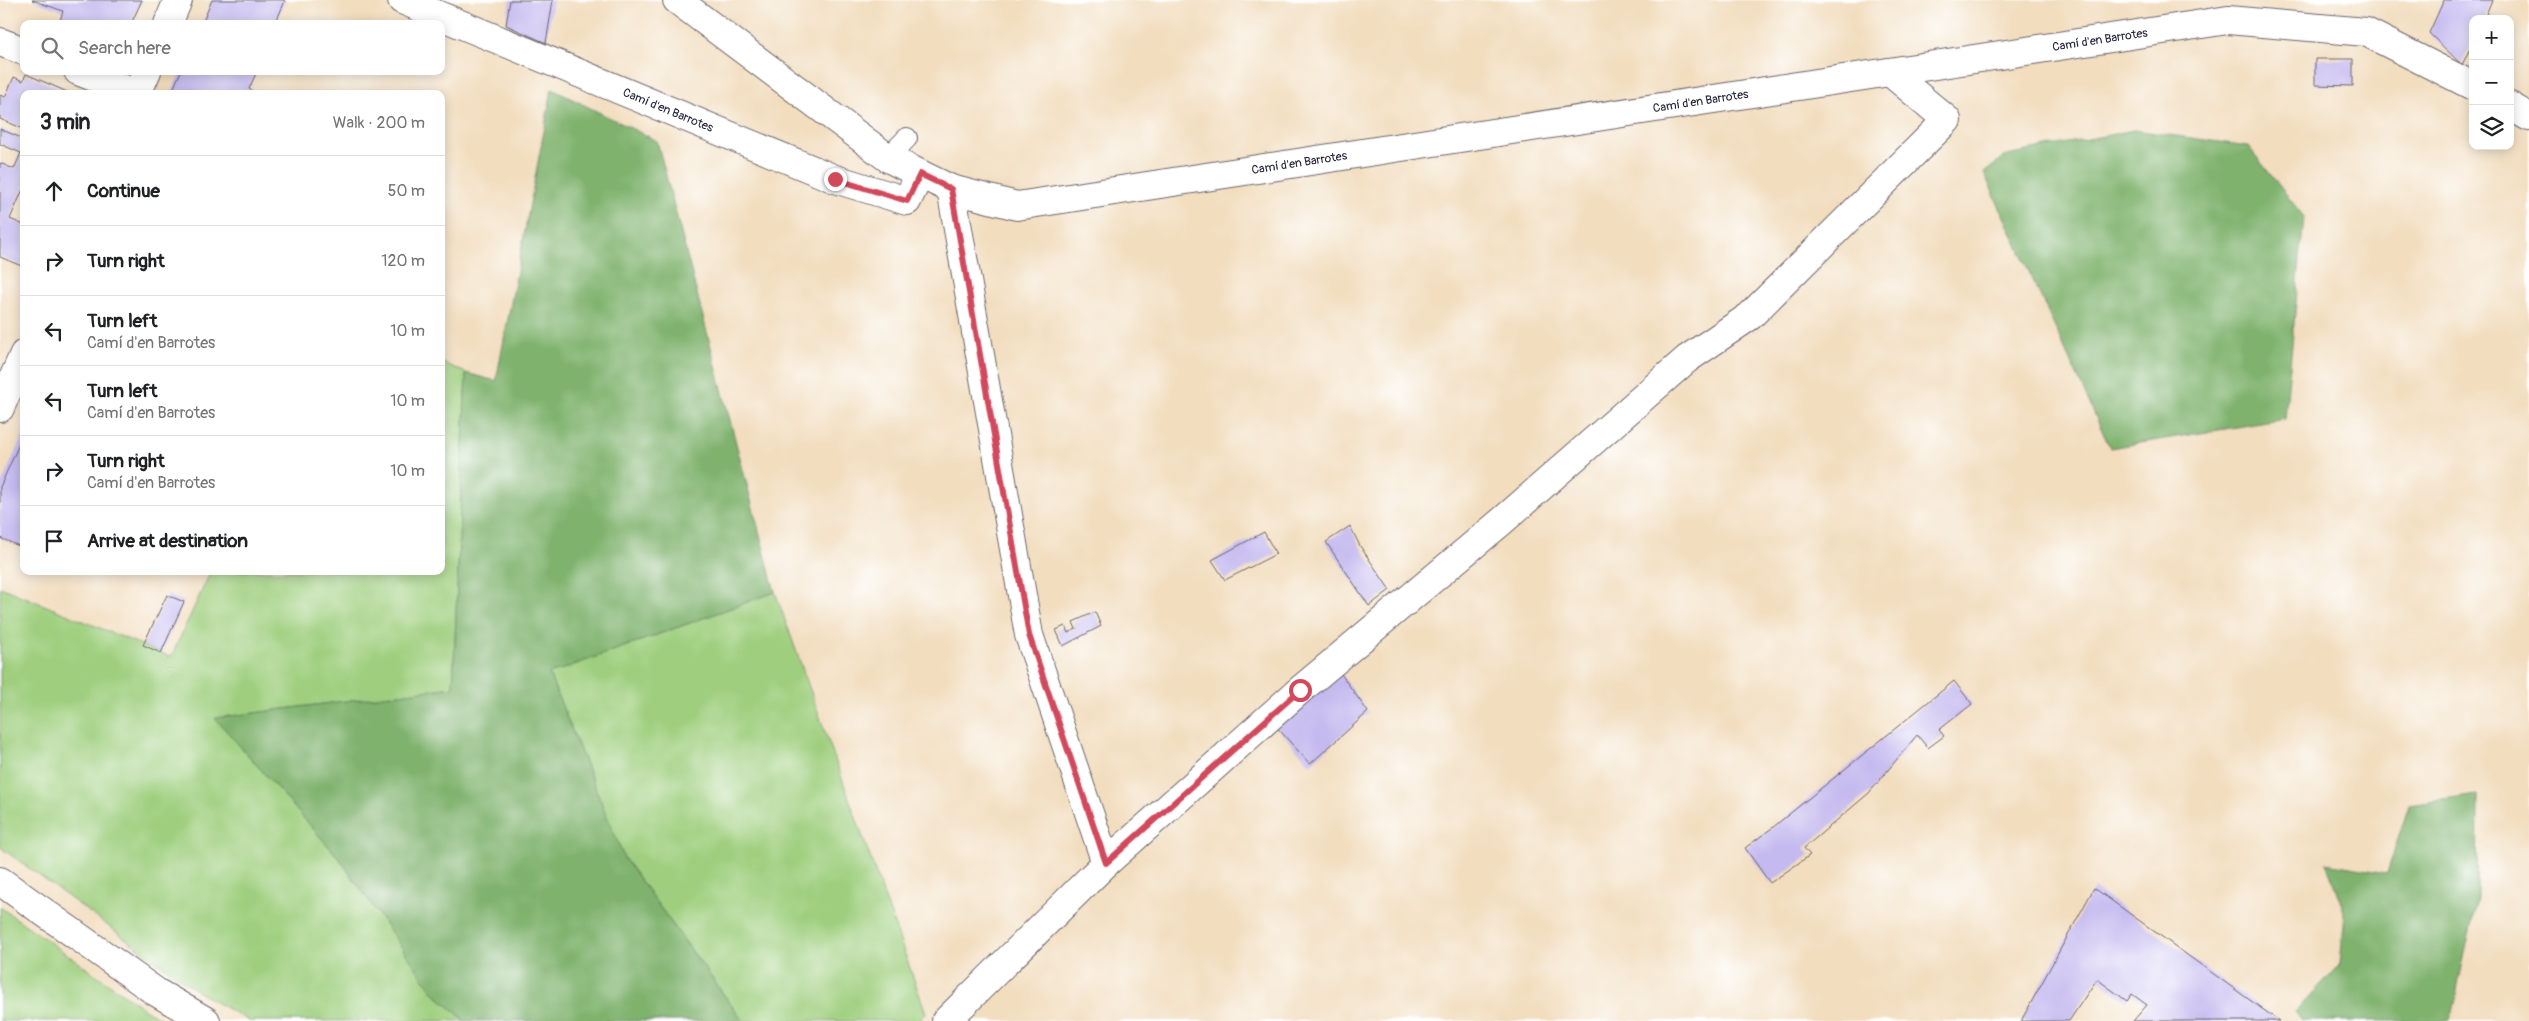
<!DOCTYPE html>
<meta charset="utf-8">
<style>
body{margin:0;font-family:Pangolin,sans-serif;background:#f6f6f6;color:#202124}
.controls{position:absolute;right:15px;top:15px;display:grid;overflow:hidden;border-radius:10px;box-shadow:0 2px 12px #0003}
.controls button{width:45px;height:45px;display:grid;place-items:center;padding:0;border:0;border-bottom:1px solid #e0e0e0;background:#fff;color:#202124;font:25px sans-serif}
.stop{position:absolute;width:15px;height:15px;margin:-11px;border:4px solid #d1495b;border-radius:50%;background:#fff}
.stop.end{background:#d1495b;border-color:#fff;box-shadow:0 1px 5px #0008}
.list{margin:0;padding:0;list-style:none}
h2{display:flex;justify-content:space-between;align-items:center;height:65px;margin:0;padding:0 20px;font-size:21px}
h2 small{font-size:16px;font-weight:400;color:#757577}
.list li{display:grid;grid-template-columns:32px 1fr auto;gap:15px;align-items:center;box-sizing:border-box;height:70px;padding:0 20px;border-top:1px solid #e0e0e0}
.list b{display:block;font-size:19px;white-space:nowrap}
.list p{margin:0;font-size:16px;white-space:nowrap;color:#757577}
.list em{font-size:16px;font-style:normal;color:#757577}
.icon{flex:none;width:28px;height:28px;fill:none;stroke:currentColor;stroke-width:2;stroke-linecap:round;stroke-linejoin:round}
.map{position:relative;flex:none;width:2529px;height:1021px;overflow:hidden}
.search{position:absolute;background:#fff;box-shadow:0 2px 12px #0003;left:20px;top:20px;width:425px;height:55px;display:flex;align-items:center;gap:12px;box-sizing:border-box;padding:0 18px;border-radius:10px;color:#757577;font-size:19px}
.panel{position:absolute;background:#fff;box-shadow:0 2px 12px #0003;left:20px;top:90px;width:425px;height:485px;border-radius:10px}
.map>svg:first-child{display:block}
.green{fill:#9fcf7e;stroke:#60785c}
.forest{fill:#7fb26d;stroke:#506a54}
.building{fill:#c4baef}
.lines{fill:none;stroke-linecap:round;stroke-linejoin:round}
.service-casing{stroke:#6b6369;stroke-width:22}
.minor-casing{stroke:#6b6369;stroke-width:30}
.secondary-casing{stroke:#6b6369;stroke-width:30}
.service{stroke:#fff;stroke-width:20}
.minor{stroke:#fff;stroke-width:28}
.secondary{stroke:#fff;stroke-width:28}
.route{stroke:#d1495b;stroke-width:6}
.labels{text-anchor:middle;stroke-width:4;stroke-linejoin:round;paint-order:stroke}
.street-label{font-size:12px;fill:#22223b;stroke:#fff}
</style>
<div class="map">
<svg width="2529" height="1021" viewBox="0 0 2529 1021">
<rect width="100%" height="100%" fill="#fff"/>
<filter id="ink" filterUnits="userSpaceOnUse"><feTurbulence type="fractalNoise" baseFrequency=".02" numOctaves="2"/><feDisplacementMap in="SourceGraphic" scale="10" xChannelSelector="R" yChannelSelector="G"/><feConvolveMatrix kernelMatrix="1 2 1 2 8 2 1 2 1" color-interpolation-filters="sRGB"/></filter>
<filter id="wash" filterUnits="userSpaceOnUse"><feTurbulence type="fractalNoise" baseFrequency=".0096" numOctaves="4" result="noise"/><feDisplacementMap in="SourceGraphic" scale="20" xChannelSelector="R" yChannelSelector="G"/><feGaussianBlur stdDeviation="1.12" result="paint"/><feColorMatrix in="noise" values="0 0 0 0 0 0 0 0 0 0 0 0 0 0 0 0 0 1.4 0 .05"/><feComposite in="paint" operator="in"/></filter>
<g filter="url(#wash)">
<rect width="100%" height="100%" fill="#f2ddbe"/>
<g class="green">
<polygon points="441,362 466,373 453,687 216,718 339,858 433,992 465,1021 249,1021 200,993 0,847 0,587 171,657 211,571 441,571"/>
<polygon points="775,592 926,1013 918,1021 743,1021 624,858 549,674"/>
<polygon points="0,907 146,1010 165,1021 0,1021"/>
</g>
<g class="forest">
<polygon points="552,89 657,141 775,592 549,674 624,858 743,1021 465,1021 433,992 339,858 215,718 453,687 466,373 496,381"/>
<polygon points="2134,130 2248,146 2304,217 2285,419 2110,448 1984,173 2007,155"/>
<polygon points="2478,795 2477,899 2450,1021 2302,1021 2295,1012 2340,964 2345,914 2326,863 2387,873 2409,805"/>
</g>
<g id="blocks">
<g class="building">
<polygon points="32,0 142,0 131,24 59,24 63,11"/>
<polygon points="212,0 282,0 285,1 275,24 266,21 264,24 202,24"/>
<polygon points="510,0 553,0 546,43 506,25"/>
<polygon points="2444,0 2492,0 2484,19 2473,19 2473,42 2462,65 2429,33"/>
<polygon points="2315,59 2353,59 2353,86 2315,85"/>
<polygon points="181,71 257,71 249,89 258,94 171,94"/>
<polygon points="26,74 72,94 24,94 24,129 0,119 0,95 5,97 14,77 23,81"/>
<polygon points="0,129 24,139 24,187 10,219 24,225 24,267 0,257 0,163 14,169 21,153 0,144"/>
<polygon points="24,433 24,548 0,538 0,487"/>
<polygon points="1350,526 1360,546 1390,590 1369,606 1326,542"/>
<polygon points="1264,532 1276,554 1225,580 1212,560"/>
<polygon points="167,595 184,602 161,653 143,645"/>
<polygon points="1095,612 1101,626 1063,646 1056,630 1065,626 1068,633 1076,629 1073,622"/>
<polygon points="1339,671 1368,712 1310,764 1272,722"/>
<polygon points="1954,681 1972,704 1939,730 1944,736 1928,748 1917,735 1869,793 1804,848 1810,855 1770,883 1745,848 1772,828"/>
<polygon points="2094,888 2279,1021 2133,1021 2147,1005 2132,994 2127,1001 2097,979 2069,1021 2021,1021"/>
</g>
</g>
</g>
<g filter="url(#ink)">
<use href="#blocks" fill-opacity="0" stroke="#6b6369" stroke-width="1"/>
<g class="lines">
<defs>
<polyline id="service" points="888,158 907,138"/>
<g id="minor">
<path id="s1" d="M402 0 835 179 907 201 920 174 951 189 1017 206 2228 20 2366 32 2473 86"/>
<polyline points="677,0 888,158 920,174"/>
<polyline points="0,42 24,51"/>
<polyline points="78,71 137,94"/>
<polyline points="2510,106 2529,117"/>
<polyline points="951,189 1029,635 1106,863 1300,690 1501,522 1687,359 1750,316 1947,120 1890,72"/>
<polyline points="0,881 156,992 206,1021"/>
<polyline points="946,1021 1106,863"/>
</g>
<g id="secondary">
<polyline points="168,24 178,0"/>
<polyline points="137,94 147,71"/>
<polyline points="0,408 24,354"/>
</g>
</defs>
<use href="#service" class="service-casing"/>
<use href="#minor" class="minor-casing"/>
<use href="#secondary" class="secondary-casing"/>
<use href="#service" class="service"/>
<use href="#minor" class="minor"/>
<use href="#secondary" class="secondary"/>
</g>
</g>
<g class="lines" filter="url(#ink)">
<polyline class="route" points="835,179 907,201 920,174 951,189 1029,635 1106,863 1300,690"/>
</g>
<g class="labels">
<g class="street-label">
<text dy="4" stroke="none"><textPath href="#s1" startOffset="1772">Camí d'en Barrotes</textPath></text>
<text dy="4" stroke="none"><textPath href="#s1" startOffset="1368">Camí d'en Barrotes</textPath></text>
<text dy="4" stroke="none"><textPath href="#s1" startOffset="288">Camí d'en Barrotes</textPath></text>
<text dy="4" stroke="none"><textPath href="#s1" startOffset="962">Camí d'en Barrotes</textPath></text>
</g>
</g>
</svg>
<div class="controls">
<button>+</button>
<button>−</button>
<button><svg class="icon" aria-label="layers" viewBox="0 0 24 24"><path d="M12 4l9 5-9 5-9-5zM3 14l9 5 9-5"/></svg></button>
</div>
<div class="stop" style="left:1300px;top:690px"></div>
<div class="stop end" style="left:835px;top:179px"></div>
<div class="search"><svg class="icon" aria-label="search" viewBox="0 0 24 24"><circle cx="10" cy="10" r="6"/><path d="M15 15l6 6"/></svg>Search here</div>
<section class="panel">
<h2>3 min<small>Walk · 200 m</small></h2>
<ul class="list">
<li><svg class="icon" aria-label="ahead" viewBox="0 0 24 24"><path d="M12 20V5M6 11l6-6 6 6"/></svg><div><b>Continue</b></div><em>50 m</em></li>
<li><svg class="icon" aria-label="right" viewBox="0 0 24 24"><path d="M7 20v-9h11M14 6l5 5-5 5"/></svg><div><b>Turn right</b></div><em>120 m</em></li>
<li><svg class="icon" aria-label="left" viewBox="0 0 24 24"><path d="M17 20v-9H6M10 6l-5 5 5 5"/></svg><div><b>Turn left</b><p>Camí d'en Barrotes</p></div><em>10 m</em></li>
<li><svg class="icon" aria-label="left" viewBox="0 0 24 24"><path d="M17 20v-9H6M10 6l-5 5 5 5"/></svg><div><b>Turn left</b><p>Camí d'en Barrotes</p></div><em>10 m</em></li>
<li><svg class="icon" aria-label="right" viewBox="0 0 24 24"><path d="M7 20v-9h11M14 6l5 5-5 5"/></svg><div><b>Turn right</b><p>Camí d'en Barrotes</p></div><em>10 m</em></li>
<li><svg class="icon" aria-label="arrive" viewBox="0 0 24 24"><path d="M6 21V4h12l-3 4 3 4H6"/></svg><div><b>Arrive at destination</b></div></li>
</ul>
</section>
</div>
